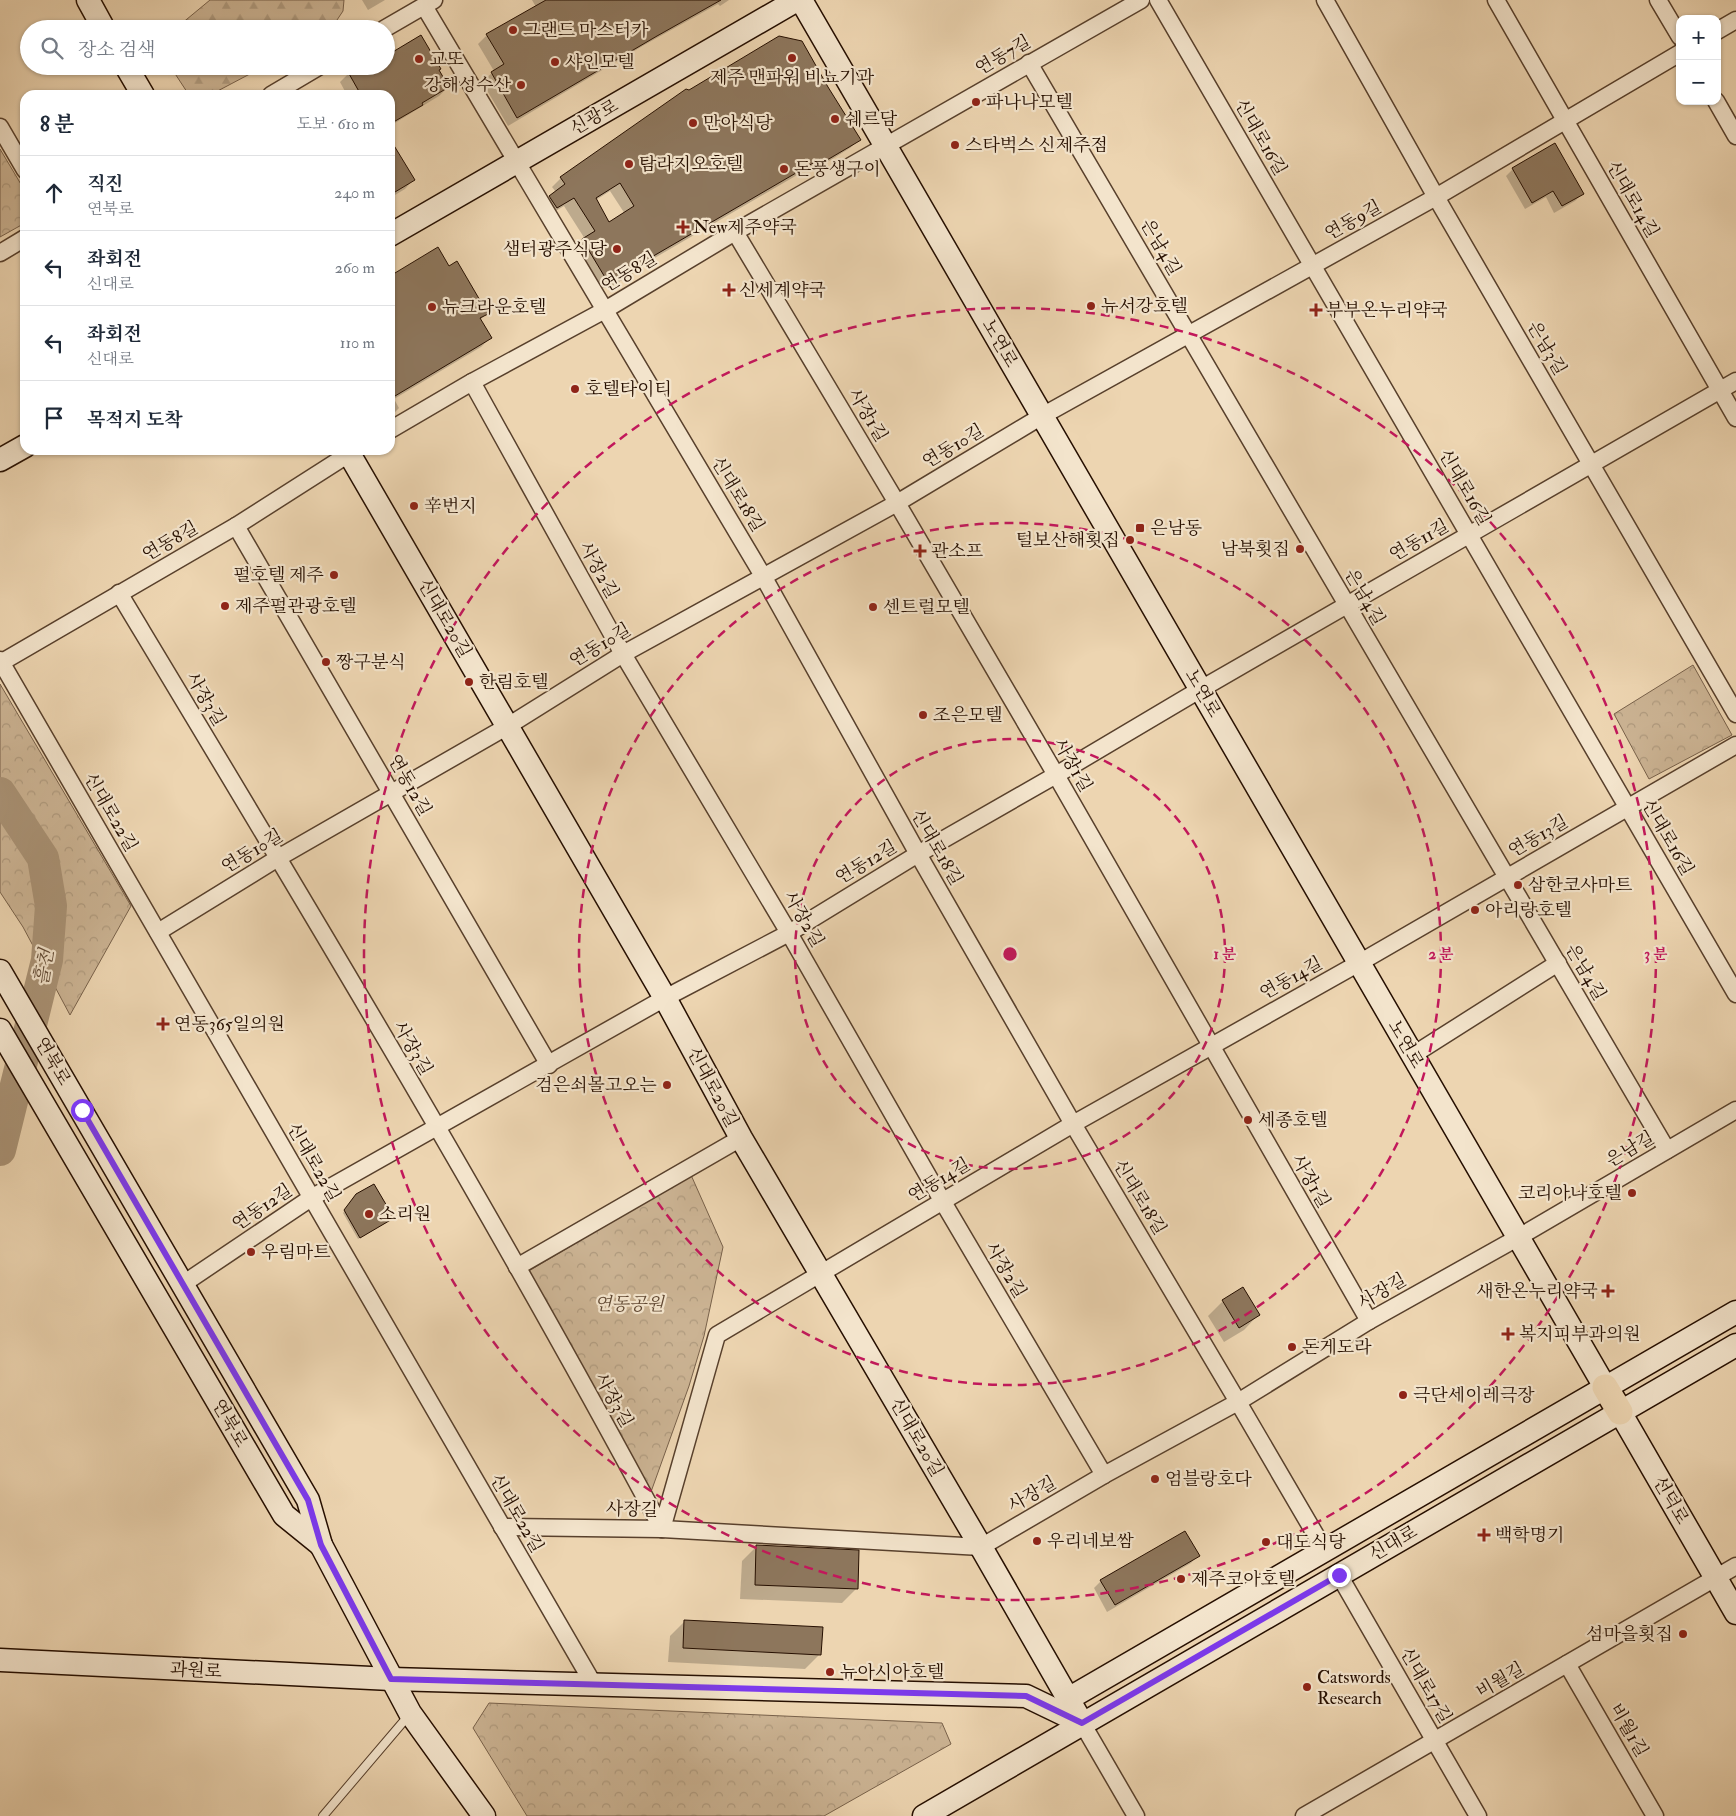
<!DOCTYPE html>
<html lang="ko">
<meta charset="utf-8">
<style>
body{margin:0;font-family:"IM FELL Double Pica","Noto Serif KR",serif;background:#f6f6f7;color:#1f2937}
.controls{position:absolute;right:15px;top:15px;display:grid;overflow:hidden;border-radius:10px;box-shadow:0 1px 4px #0004}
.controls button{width:45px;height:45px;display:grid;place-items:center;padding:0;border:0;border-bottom:1px solid #e0e1e3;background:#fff;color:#1f2937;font:25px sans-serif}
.stop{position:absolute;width:15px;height:15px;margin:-11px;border:4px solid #7c3aed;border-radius:50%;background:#fff}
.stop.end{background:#7c3aed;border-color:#fff;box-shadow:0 1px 5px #0008}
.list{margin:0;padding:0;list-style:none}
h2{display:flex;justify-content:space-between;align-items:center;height:65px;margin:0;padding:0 20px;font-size:21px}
h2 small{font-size:16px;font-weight:400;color:#747a83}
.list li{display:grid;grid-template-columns:32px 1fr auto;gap:15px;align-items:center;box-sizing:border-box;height:75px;padding:0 20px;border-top:1px solid #e0e1e3}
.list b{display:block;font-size:19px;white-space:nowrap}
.list p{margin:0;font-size:16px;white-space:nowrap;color:#747a83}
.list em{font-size:16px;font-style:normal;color:#747a83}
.icon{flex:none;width:28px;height:28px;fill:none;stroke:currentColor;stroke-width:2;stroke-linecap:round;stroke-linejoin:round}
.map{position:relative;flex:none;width:1736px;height:1816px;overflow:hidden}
.search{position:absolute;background:#fff;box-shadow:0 1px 4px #0004;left:20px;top:20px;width:375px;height:55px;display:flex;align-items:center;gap:12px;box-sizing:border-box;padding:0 18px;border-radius:28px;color:#747a83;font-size:19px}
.panel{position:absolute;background:#fff;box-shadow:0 1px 4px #0004;left:20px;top:90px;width:375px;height:365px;border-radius:15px}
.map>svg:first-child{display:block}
.forest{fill:url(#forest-firs);stroke:#78614a}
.park{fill:url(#park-crowns);stroke:#78614a}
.shadow{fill:#0003;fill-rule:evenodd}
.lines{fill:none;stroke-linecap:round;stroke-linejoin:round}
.river{stroke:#a99275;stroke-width:32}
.building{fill:#8d765c;stroke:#260f00;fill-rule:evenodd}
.lane-casing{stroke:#58402c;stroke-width:10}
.street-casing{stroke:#58402c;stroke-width:19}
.secondary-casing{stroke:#260f00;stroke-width:25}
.primary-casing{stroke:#260f00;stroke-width:28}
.lane{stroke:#f3e4cc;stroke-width:8}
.street{stroke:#f3e4cc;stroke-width:16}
.secondary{stroke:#f3e4cc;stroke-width:22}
.primary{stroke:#edd5b1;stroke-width:25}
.route{stroke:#7c3aed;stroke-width:6}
.ring{fill:none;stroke:#c2185b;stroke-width:2.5;stroke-dasharray:9 6}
.poi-dot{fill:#8f2418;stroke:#f3e4cc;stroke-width:2}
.labels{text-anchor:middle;stroke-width:4.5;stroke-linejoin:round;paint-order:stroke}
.poi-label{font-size:18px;fill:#260f00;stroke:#f3e4cc;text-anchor:start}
.street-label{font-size:18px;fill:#260f00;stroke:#f3e4cc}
.park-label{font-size:18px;font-style:italic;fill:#604833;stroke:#f3e4cc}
.water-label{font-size:19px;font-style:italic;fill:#614a35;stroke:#f3e4cc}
.centre{fill:#c2185b;stroke:#f3e4cc;stroke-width:2.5}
.ring-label{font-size:15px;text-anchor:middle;font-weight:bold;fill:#c2185b;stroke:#f3e4cc;stroke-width:4.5;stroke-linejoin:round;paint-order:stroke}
</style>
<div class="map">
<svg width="1736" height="1816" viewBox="0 0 1736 1816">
<defs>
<pattern id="forest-firs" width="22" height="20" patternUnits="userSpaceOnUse" patternTransform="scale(1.25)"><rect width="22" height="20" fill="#cbb393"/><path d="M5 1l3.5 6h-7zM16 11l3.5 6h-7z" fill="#ae997d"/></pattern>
<pattern id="park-crowns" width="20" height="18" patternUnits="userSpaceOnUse" patternTransform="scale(1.25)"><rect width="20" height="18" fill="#cbb393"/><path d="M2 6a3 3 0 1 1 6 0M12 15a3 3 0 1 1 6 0" fill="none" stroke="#ae997d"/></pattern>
</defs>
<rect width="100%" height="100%" fill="#edd5b1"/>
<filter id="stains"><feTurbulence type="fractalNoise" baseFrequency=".004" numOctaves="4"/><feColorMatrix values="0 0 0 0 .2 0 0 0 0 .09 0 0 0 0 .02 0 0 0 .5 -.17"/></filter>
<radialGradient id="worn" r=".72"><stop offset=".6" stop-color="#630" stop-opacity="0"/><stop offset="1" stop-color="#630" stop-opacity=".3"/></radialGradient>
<g class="forest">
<polygon points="210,0 344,0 343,11 331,29 175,29"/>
<polygon points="170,66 265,66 210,95 189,95"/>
</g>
<g class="park">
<polygon points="0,149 25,191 25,223 0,237"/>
<polygon points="1693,665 1732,735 1649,779 1614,714"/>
<polygon points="0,684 131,906 70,1015 23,927 0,892"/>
<polygon points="691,1175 723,1247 704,1336 689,1386 647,1503 522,1275"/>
<polygon points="489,1703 942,1723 951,1744 824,1816 527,1816 473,1728"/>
</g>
<g class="shadow">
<polygon points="362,0 385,0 368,10"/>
<polygon points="532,0 729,0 720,6 718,4 646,44 508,126 482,82 494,71 478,44 487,35 536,7"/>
<polygon points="391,51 392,54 438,70 448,87 439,96 390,126 390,95 347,95 340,82 349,73 386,66 386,55"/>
<path d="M826 88 859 140 850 148 813 171 811 167 646 263 640 269 609 288H597L574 249 585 239 564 206 547 216 540 206 556 192 552 187 561 178ZM610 191 625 214 608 224 596 200Z"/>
<polygon points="390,141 413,180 405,189 390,198"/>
<polygon points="1513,169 1582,194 1575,201 1554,213 1546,197 1525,209 1506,176"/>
<polygon points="448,267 486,314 480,320 490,338 481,347 394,399 399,408 390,417 390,277"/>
<polygon points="354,1197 391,1220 358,1239 343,1213"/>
<polygon points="1223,1301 1258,1315 1244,1330 1224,1342 1208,1316"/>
<polygon points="757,1546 857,1588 842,1603 740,1599 742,1561"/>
<polygon points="1198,1555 1191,1563 1107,1612 1094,1588 1101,1581"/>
<polygon points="685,1621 820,1654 805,1669 668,1662 670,1636"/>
</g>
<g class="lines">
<polyline class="river" points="0,793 43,858 51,906 47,960 0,1150"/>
</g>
<g class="building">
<polygon points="546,0 721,0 657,36 517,118 491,72 504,64 486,34"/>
<polygon points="421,35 441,69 439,70 449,87 422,103 423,105 390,124 390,95 361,95 348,72 357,66 386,66 386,56"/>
<path d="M779 36 802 41 828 87 861 140 822 163 820 159 717 219 650 258 651 260 619 279H606L582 239 595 231 574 198 557 208 549 196 565 184 560 177 686 89 689 90ZM620 183 634 206 609 222 596 198Z"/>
<polygon points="390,139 415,180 390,195"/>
<polygon points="1555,143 1584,194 1562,206 1553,191 1532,203 1512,168"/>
<polygon points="438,247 449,266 457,261 488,314 480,318 492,338 390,399 390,276"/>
<polygon points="374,1184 394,1218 360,1238 344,1210 356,1194"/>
<polygon points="1243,1287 1260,1315 1239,1328 1222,1300"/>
<polygon points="1185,1531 1200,1556 1115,1605 1100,1580"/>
<polygon points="756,1545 859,1550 858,1589 755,1585"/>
<polygon points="684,1620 823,1627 821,1655 683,1648"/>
</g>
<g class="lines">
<defs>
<polyline id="lane" points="323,1816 409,1715"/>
<g id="street">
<polyline points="1158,0 1736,994"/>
<polyline points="1325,0 1436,197 1736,714"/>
<polyline points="1496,0 1736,418"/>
<polyline points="1658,0 1680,37"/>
<polyline points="424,6 763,576 918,854 1073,1124 1238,1402 1325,1551"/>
<polyline points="384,29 434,0"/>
<polyline points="1717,31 1736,20"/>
<polyline points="1029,63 1667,1150"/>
<polyline points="271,95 320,66"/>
<polyline points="1716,101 1736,136"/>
<polyline points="0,127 25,170"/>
<polyline points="735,232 897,503 1056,775 1369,1321"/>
<polyline points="0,253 25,238"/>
<polyline points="472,382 623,654 789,933 943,1202 1104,1475"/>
<polyline points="390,430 472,382 605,310 735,232 1141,0"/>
<polyline points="236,526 549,1065"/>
<path d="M119 593C305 902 492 1211 662 1529"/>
<polyline points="0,660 594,1685"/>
<polyline points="2,662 236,526 355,450"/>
<polyline points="158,932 278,858 508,726 623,654 897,503 1042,416 1436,197 1680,53"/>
<polyline points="1413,1055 1558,963"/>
<polyline points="517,1267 741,1138"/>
<polyline points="183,1284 311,1198 665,998 789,933 918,854 1056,775 1201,689 1736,381"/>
<polyline points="502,1527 662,1529 981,1547 1104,1475 1238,1402 1369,1321 1519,1237 1736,1110"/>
<polyline points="662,1529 717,1335 1073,1124 1359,963 1736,745"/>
<polyline points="1339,1575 1478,1816"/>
<polyline points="1567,1664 1655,1816"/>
<polyline points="1082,1723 1136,1816"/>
<polyline points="1304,1816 1736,1566"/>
</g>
<g id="secondary">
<polyline points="88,0 104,29"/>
<polyline points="801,0 1605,1387"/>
<polyline points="126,66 143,95"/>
<polyline points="390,235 797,0"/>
<polyline points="347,450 665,998 741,1138 981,1547 1082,1723"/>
<polyline points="0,460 25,446"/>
<polyline points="0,971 308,1500 321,1545 410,1713 484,1816"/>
<polyline points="0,1030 284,1515 321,1545"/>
<polyline points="1620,1412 1736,1613"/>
<polyline points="0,1660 391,1679 1026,1696 1082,1723"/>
<polyline points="1068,1699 1736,1312"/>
<polyline points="924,1816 1736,1345"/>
</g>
<polyline id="primary" points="1605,1387 1620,1412"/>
</defs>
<use href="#lane" class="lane-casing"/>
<use href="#street" class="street-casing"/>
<use href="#secondary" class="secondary-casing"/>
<use href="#primary" class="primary-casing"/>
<use href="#lane" class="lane"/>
<use href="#street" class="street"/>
<use href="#secondary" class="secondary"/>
<use href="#primary" class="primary"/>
</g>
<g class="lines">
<polyline class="route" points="82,1110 308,1500 321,1545 391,1679 1026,1696 1082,1723 1339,1575"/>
</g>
<g class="ring">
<circle cx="1010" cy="954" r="215"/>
<circle cx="1010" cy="954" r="431"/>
<circle cx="1010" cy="954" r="646"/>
</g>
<g class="poi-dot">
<circle cx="513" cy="30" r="5"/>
<circle cx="792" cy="58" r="5"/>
<circle cx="419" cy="59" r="5"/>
<circle cx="555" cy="62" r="5"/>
<circle cx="521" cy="85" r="5"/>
<circle cx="976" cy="102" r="5"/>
<circle cx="835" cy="119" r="5"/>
<circle cx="693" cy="123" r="5"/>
<circle cx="955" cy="145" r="5"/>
<circle cx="629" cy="164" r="5"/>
<circle cx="784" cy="169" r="5"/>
<path d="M680.5 219.5h5v5h5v5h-5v5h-5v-5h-5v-5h5z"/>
<circle cx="617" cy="249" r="5"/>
<path d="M726.5 282.5h5v5h5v5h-5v5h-5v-5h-5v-5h5z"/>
<circle cx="1091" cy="306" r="5"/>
<circle cx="432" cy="307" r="5"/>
<path d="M1313.5 302.5h5v5h5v5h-5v5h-5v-5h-5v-5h5z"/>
<circle cx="575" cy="389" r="5"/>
<circle cx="414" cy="506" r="5"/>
<rect x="1135" y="523" width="10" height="10" rx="2.5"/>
<circle cx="1130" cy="540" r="5"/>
<circle cx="1300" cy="549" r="5"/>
<path d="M917.5 543.5h5v5h5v5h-5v5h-5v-5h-5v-5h5z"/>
<circle cx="334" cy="575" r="5"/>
<circle cx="225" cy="606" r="5"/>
<circle cx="873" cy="607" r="5"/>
<circle cx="326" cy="662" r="5"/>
<circle cx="469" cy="682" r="5"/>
<circle cx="923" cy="715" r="5"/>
<circle cx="1518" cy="885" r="5"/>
<circle cx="1475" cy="910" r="5"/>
<path d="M160.5 1016.5h5v5h5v5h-5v5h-5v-5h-5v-5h5z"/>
<circle cx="667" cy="1085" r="5"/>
<circle cx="1248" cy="1120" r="5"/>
<circle cx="1632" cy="1193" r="5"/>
<circle cx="369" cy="1214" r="5"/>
<circle cx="251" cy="1252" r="5"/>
<path d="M1605.5 1283.5h5v5h5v5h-5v5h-5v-5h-5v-5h5z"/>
<path d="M1505.5 1326.5h5v5h5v5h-5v5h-5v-5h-5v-5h5z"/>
<circle cx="1292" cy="1347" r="5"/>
<circle cx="1403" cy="1395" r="5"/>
<circle cx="1155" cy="1479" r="5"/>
<path d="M1481.5 1527.5h5v5h5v5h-5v5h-5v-5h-5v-5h5z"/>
<circle cx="1037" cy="1541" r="5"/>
<circle cx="1266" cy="1542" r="5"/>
<circle cx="1181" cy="1579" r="5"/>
<circle cx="1683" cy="1634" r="5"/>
<circle cx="830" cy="1672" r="5"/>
<circle cx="1307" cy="1687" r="5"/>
</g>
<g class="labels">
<g class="poi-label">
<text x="523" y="36">그랜드 마스터카</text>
<text x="429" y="65">교또</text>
<text x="565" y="68">샤인모텔</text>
<text x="792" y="83" text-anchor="middle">제주 맨파워 비뇨기과</text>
<text x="511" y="91" text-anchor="end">강해성수산</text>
<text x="986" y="108">파나나모텔</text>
<text x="845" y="125">쉐르담</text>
<text x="703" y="129">만아식당</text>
<text x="965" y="151">스타벅스 신제주점</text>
<text x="639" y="170">탐라지오호텔</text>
<text x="794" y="175">돈풍생구이</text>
<text x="693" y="233">New제주약국</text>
<text x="607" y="255" text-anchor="end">샘터광주식당</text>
<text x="739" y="296">신세계약국</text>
<text x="1101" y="312">뉴서강호텔</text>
<text x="442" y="313">뉴크라운호텔</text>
<text x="1326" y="316">부부온누리약국</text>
<text x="585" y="395">호텔타이티</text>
<text x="424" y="512">辛번지</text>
<text x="1150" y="534">은남동</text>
<text x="1120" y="546" text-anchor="end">털보산해횟집</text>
<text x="1290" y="555" text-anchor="end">남북횟집</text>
<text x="931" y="557">관소프</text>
<text x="324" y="581" text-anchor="end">펄호텔 제주</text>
<text x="235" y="612">제주펄관광호텔</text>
<text x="883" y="613">센트럴모텔</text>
<text x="336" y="668">짱구분식</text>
<text x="479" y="688">한림호텔</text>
<text x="933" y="721">조은모텔</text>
<text x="1528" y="891">삼한코사마트</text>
<text x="1485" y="916">아리랑호텔</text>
<text x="174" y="1030">연동365일의원</text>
<text x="657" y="1091" text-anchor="end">검은쇠몰고오는</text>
<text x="1258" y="1126">세종호텔</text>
<text x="1622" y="1199" text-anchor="end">코리아나호텔</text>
<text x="379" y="1220">소리원</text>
<text x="261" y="1258">우림마트</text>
<text x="1598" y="1297" text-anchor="end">새한온누리약국</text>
<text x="1519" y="1340">복지피부과의원</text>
<text x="1302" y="1353">돈게도라</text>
<text x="1413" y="1401">극단세이레극장</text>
<text x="1165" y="1485">엄블랑호다</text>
<text x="1495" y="1541">백학명기</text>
<text x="1047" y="1547">우리네보쌈</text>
<text x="1276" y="1548">대도식당</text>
<text x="1191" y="1585">제주코아호텔</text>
<text x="1673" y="1640" text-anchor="end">섬마을횟집</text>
<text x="840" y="1678">뉴아시아호텔</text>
<text x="1317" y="1683">Catswords<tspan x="1317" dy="21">Research</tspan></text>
</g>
<g class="street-label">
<text transform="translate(1003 55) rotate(-30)" y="6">연동7길</text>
<text transform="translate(594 117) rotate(-30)" y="6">신광로</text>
<text transform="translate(1261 137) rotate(60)" y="6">신대로16길</text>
<text transform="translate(1633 199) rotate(60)" y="6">신대로14길</text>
<text transform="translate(1353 220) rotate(-29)" y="6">연동9길</text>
<text transform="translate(1161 247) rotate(60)" y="6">은남4길</text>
<text transform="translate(629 272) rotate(-31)" y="6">연동8길</text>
<text transform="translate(1000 343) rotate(60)" y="6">노연로</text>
<text transform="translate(1547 348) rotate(60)" y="6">은남3길</text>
<text transform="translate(868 415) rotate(59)" y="6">사장1길</text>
<text transform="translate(953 446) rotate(-31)" y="6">연동10길</text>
<text transform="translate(1465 487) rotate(60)" y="6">신대로16길</text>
<text transform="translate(738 494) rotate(59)" y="6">신대로18길</text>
<text transform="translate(1419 540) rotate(-30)" y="6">연동11길</text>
<text transform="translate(170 541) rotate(-30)" y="6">연동8길</text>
<text transform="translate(599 570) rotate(61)" y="6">사장2길</text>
<text transform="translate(1365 597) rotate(60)" y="6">은남4길</text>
<text transform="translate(445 618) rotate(60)" y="6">신대로20길</text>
<text transform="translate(600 645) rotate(-31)" y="6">연동10길</text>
<text transform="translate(1203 693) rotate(60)" y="6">노연로</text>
<text transform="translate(206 699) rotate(59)" y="6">사장3길</text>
<text transform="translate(1073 765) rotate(60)" y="6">사장1길</text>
<text transform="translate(410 785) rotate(60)" y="6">연동12길</text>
<text transform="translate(111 812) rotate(60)" y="6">신대로22길</text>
<text transform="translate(1538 836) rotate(-30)" y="6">연동13길</text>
<text transform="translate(1668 837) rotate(60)" y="6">신대로16길</text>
<text transform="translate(937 847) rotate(60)" y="6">신대로18길</text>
<text transform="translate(252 851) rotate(-31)" y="6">연동10길</text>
<text transform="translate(866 862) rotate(-31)" y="6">연동12길</text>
<text transform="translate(804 919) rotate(60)" y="6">사장2길</text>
<text transform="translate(1586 972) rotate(60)" y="6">은남4길</text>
<text transform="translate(1291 978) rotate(-29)" y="6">연동14길</text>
<text transform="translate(1406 1044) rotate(60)" y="6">노연로</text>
<text transform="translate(413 1048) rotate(60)" y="6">사장3길</text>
<text transform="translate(53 1061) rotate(60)" y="6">연북로</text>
<text transform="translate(713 1087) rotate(62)" y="6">신대로20길</text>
<text transform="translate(1630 1149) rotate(-30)" y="6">은남길</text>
<text transform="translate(314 1162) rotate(60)" y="6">신대로22길</text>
<text transform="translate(939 1180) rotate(-31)" y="6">연동14길</text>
<text transform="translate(1311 1181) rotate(60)" y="6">사장1길</text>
<text transform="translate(1140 1197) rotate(59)" y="6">신대로18길</text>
<text transform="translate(262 1207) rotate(-34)" y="6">연동12길</text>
<text transform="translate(1006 1270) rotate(59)" y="6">사장2길</text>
<text transform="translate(1382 1291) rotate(-30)" y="6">사장길</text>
<text transform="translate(614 1400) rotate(61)" y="6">사장3길</text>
<text transform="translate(230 1423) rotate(60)" y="6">연북로</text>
<text transform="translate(917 1437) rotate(60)" y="6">신대로20길</text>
<text transform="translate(1032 1494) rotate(-30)" y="6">사장길</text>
<text transform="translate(1671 1500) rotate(60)" y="6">선덕로</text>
<text transform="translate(632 1509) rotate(1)" y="6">사장길</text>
<text transform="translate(517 1513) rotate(60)" y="6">신대로22길</text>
<text transform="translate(1393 1543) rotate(-30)" y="6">신대로</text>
<text transform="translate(196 1670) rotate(3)" y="6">과원로</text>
<text transform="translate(1500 1680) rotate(-30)" y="6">비월길</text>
<text transform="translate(1426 1685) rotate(60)" y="6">신대로17길</text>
<text transform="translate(1629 1730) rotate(60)" y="6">비월1길</text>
</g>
<g class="park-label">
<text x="629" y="1310">연동공원</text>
</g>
<g class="water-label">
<text transform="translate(43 967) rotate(-80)" y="7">흘천</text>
</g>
</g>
<circle cx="1010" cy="954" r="8" class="centre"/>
<g class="ring-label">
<text x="1225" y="959">1 분</text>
<text x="1441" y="959">2 분</text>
<text x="1656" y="959">3 분</text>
</g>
<rect width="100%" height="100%" filter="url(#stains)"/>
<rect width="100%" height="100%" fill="url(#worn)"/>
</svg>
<div class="controls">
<button>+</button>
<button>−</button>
</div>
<div class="stop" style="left:82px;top:1110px"></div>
<div class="stop end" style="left:1339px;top:1575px"></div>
<div class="search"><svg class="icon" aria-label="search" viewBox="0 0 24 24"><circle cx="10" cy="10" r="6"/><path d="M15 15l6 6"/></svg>장소 검색</div>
<section class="panel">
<h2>8 분<small>도보 · 610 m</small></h2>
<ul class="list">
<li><svg class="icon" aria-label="ahead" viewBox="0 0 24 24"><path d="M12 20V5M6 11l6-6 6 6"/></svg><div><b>직진</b><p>연북로</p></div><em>240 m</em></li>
<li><svg class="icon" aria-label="left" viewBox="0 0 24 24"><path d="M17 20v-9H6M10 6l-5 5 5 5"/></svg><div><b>좌회전</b><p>신대로</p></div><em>260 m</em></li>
<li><svg class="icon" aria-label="left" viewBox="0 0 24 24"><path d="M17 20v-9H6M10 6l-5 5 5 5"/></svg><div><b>좌회전</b><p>신대로</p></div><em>110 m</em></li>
<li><svg class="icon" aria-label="arrive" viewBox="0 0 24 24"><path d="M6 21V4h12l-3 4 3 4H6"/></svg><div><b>목적지 도착</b></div></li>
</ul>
</section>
</div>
